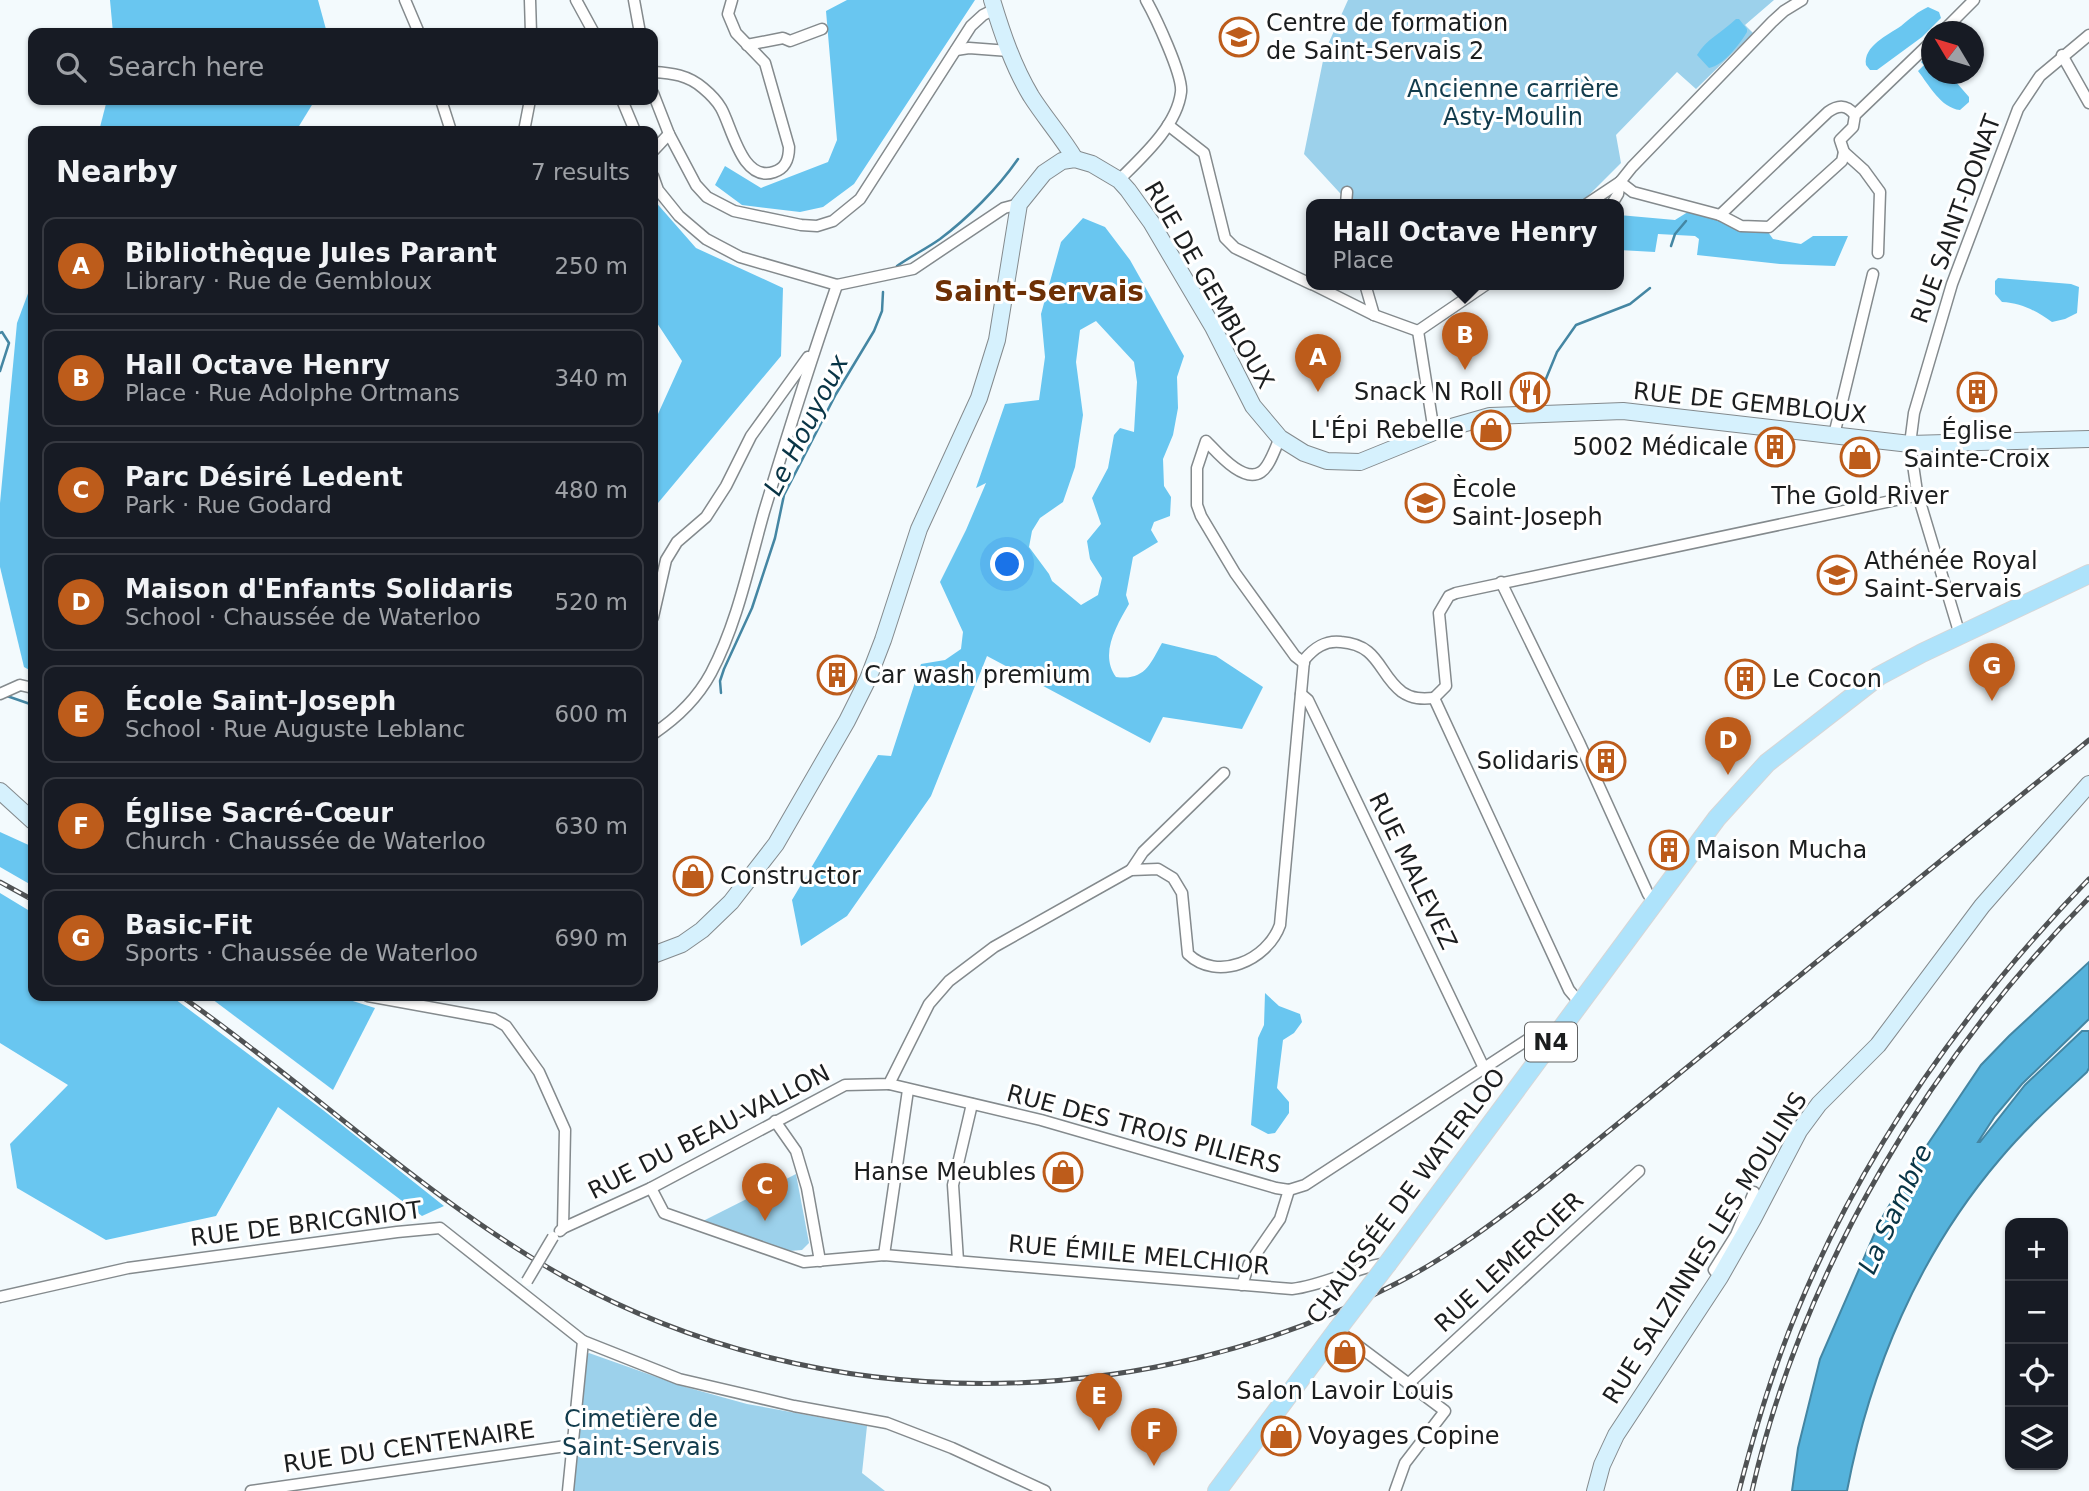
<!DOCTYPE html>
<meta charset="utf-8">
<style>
body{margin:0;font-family:"DejaVu Sans",sans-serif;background:#242831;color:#f1f3f6}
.controls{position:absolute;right:21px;bottom:21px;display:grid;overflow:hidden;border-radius:14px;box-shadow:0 2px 5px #0004}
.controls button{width:63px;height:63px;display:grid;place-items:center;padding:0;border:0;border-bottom:2px solid #363941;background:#171b24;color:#f1f3f6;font:35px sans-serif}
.compass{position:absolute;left:1921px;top:21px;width:63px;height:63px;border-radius:50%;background:#171b24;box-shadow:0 2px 5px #0004;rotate:308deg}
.you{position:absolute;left:1008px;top:565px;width:24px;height:24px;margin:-18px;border:5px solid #fff;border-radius:50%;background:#1a73e8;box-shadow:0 0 0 10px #1a73e833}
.badge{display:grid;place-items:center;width:46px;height:46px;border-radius:50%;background:#bd5c1b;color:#fff;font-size:23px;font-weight:700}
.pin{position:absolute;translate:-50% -58px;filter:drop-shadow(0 2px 4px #0008)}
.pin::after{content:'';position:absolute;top:37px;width:24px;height:21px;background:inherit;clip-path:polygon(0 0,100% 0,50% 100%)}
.popup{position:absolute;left:1306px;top:199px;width:318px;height:91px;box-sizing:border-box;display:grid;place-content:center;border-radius:14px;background:#171b24;filter:drop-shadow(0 2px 5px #0005);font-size:23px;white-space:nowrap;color:#9ea1a6}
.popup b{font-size:26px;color:#f1f3f6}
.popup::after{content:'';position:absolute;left:50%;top:100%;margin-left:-14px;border:14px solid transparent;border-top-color:#171b24}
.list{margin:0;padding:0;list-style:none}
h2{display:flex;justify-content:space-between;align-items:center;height:91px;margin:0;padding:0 28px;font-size:30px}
h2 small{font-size:23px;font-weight:400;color:#9ea1a6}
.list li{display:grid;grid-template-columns:46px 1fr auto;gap:21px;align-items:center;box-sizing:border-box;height:98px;margin:0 14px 14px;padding:0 14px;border:2px solid #363941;border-radius:14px}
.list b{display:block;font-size:26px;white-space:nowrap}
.list p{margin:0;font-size:23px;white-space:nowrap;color:#9ea1a6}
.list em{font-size:23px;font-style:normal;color:#9ea1a6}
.icon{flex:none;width:38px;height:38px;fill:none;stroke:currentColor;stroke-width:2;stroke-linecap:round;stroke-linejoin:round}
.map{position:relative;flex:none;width:2089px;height:1491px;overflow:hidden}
.search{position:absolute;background:#171b24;box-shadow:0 2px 5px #0004;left:28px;top:28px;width:630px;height:77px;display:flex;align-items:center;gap:18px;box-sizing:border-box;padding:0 24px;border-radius:14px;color:#9ea1a6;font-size:26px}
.panel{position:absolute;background:#171b24;box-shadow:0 2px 5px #0004;left:28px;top:126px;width:630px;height:875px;border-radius:14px}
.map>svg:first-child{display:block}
.green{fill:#9cd1eb}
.forest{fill:#69c6f0;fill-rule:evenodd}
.water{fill:#55b3dc;stroke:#4486a3;stroke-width:2}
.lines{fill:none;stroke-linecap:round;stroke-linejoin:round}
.stream{stroke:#4486a3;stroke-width:2.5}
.street-casing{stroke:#848a8d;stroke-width:13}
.secondary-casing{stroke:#848a8d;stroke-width:18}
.primary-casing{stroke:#d6d6d7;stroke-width:20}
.street{stroke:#fff;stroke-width:10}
.secondary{stroke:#d6f1fd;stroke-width:16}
.primary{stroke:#aee3fb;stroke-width:18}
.rail-casing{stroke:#4f5254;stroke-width:5}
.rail{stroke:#fff;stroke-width:2.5;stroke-dasharray:8;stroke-linecap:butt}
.street-bridge-casing{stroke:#848a8d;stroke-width:13;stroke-linecap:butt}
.primary-bridge-casing{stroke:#d6d6d7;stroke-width:20;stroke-linecap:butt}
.street-bridge{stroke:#fff;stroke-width:10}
.primary-bridge{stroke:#aee3fb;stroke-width:18}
.labels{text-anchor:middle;stroke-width:6;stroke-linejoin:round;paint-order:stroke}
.shield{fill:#fff;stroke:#606262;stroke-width:2}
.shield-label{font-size:23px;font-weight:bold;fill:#1c1e1f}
.poi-label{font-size:24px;fill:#1c1e1f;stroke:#fff;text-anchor:start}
.park-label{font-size:24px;fill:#123c4d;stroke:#fff}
.street-label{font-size:24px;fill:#1c1e1f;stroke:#fff}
.water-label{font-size:26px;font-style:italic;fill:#093546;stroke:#fff}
.quarter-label{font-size:28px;font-weight:bold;fill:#6d3005;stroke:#fff}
</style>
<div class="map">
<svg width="2089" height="1491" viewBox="0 0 2089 1491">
<rect width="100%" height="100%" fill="#f3fafd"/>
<g class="green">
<polygon points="1348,0 1774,0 1745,25 1753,33 1696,89 1677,72 1616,135 1621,163 1580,204 1350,204 1304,154 1325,51"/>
<polygon points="796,1174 809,1243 802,1250 789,1251 703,1221"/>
<polygon points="589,1353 682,1386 747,1404 867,1426 862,1473 885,1491 571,1491 586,1355"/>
</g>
<g class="forest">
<polygon points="110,0 318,0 327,33 113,33"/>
<polygon points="847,0 975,0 854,184 823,207 800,212 742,205 715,185 725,166 761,188 828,162 837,140 826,11"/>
<path d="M1928 7 1939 12 1941 18 1922 37 1877 70H1870L1866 65C1863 46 1888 35 1901 26 1911 18 1917 12 1928 7Z"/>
<path d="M1736 19H1739L1747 29V32C1739 45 1724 65 1709 68L1697 55C1706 39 1723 32 1736 19Z"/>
<path d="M1931 52 1932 74H1949L1969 97V102L1960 110C1941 108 1929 85 1918 71L1924 65 1921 62Z"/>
<polygon points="107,100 315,100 296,131 99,131"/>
<polygon points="653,199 696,248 783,288 781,356 658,503 653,501 653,425 682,361 653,317"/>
<polygon points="1691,210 1712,216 1731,225 1768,232 1773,239 1801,244 1813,236 1848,236 1835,266 1780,264 1697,255 1699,239 1695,236 1658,234 1655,252 1619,250 1619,215 1675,220"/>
<path d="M1083 218 1105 227 1130 260 1184 356 1177 377 1178 408 1173 435 1163 459 1164 486 1171 497 1170 516 1154 522 1151 530 1158 542 1133 557 1126 595 1129 604C1117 625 1099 654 1116 677 1145 681 1150 664 1162 643L1216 656 1263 687 1242 729 1163 717 1150 743 987 656 931 796 847 916 801 946 792 900 878 755 891 756 921 664 945 660 961 649 963 632 940 582 966 530 986 483 976 488 1005 404 1039 400 1045 357 1041 314 1061 242ZM1096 321 1134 362 1137 382 1134 432 1120 428 1114 435 1108 468 1092 498 1101 524 1087 541 1090 559 1102 578 1098 595 1081 605 1052 581 1049 574 1029 547 1032 531 1040 518 1063 502 1075 467 1083 415 1076 362 1080 330Z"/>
<path d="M1998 278 2071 284 2079 287 2077 313 2065 319 2052 322C2036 311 2022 303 2002 302L1995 294V281Z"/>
<polygon points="33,280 33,672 24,667 0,567 0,503 17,323"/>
<polygon points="0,832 33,847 33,886 0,867"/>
<polygon points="0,893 33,913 33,996 171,996 323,1110 444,1206 422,1216 278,1107 216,1216 106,1240 17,1188 10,1144 68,1085 0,1043"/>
<polygon points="1265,993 1279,1006 1300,1014 1302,1022 1294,1033 1283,1040 1277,1088 1289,1102 1289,1113 1275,1133 1268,1134 1251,1125 1258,1038 1264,1025"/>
<polygon points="208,996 337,996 375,1008 333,1090"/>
</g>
<path class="water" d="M2089 962V1019L2022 1084 1995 1116 1978 1142H1980L2025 1085 2082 1031H2089V1068L2087 1072C2057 1100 2026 1128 2000 1159 1919 1254 1870 1370 1847 1491H1792L1798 1448 1820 1359 1880 1221 1911 1169 1981 1065 2009 1036Z"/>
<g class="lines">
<g class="stream">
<polyline points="1671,246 1675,234 1686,221"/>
<path d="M897 266C911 256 926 249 940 239 968 218 998 188 1018 159"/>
<polyline points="0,333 2,332 9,343 0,371"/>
<polyline points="1543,386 1557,352 1576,325 1630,304 1650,288"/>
<polyline points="721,693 720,681 724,669 752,608 775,538 784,495 836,394 874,331 882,311 883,292"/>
<polyline points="7,696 33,705"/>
</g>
<defs>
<g id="street">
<polyline points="405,0 419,33"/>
<polyline points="530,0 531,33"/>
<polyline points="576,0 594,33"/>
<polyline points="634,0 640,33"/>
<polyline points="1942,32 1974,0"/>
<polyline points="747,45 783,38 790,41 822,29"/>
<polyline points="956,50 969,48 1009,51"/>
<polyline points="2062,55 2089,103"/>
<path d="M653 72C672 73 688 75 703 88 709 93 717 101 721 108 732 127 742 183 774 172 786 168 789 159 789 147L765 63 736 33 728 14 732 0"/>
<polyline points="653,93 669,134 696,185 707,197 734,211 801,225 817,226 833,221 860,199 971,26 983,15 995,9"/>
<polyline points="441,100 451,131"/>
<polyline points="622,100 635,131"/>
<polyline points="1168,125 1204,153 1225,238 1235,248 1311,284"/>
<polyline points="524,131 530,100"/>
<polyline points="653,151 669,134"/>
<polyline points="653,176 658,190 679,216 706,239 740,257 837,285 913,269 1004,208 1019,204"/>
<path d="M1119 180C1142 157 1177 126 1181 92 1183 75 1155 16 1146 0"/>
<polyline points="1620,182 1633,192 1720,215 1741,226 1769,227 1842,161 1844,152"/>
<polyline points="1346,204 1347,192"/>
<polyline points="1587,204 1620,182"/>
<polyline points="1612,204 1618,194 1620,182 1632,167 1772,22 1784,11 1802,0"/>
<path d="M1720 215 1828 112C1839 104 1847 105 1855 115"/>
<polyline points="1878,253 1880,192 1864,170 1844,152 1840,140 1853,127 1855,115 1932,41"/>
<polyline points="1312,284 1374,315 1418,331"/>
<polyline points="1365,284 1374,315"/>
<polyline points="1418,331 1434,432"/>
<polyline points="1418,331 1487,284"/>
<polyline points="1834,435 1873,274"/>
<path d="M1280 438C1275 448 1270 466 1261 472 1243 484 1217 452 1206 441L1197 468V505L1201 516 1235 573 1295 656 1304 663"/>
<polyline points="1501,582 1579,742 1648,894 1654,903"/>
<polyline points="653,617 666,560 677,542 706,517 726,486 751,436 808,357"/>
<polyline points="1960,635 1917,492 1910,444 1914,413 1952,284 2018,109 2040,76 2089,35"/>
<polyline points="0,694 20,685 33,688"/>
<polyline points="1301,694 1308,700 1322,729 1484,1068"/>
<polyline points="1434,698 1446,686 1439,613 1449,596 1456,593 1910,497 1917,492"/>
<polyline points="1434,698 1569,990 1580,1003"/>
<path d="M653 734C677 718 697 699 711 673 737 624 749 565 764 512 787 436 811 360 837 285"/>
<polyline points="1131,870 1143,852 1224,773"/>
<polyline points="368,996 494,1019 506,1026 539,1072 565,1130 563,1228 560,1231"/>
<polyline points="889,1084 1041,1120 1276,1188 1289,1190 1305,1185 1527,1040 1547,1033 1555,1037"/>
<polyline points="775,1121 796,1151 807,1188 820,1261"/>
<path d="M651 1188 664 1213 804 1262 884 1255 1292 1289C1326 1285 1355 1267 1388 1263"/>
<path d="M563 1228 651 1188 845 1085 889 1084 929 1004 949 981 994 947 1131 870 1158 869 1173 878 1182 893 1188 954C1217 982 1267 961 1280 925L1304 660C1314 648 1325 640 1341 642 1380 645 1378 674 1402 692 1412 699 1422 699 1434 698"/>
<polyline points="884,1255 908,1090"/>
<polyline points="958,1261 953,1185 972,1104"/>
<polyline points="1720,1277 1714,1270 1736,1235 1754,1192"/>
<polyline points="1242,1285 1249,1264 1280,1219 1289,1190"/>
<polyline points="0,1297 128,1268 397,1232 440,1228 583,1341 679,1379 794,1406 887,1423 952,1448 1045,1491"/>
<polyline points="1337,1330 1445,1411 1405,1463 1395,1491"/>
<polyline points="1408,1384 1639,1171"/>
<polyline points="251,1491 573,1445"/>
<polyline points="568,1491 583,1341"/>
</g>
<g id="secondary">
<path d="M992 0C1002 33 1013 66 1031 96 1045 118 1062 137 1075 159"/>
<polyline points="0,791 33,821"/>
<polyline points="653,955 682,944 702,930 731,902 776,844 847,721 868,679 883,640 919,529 979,398 997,340 1019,204 1044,173 1062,161 1075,159 1092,164 1119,180 1128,190 1151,222 1213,327 1253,406 1280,438 1304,453 1327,461 1360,462 1434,432 1490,416 1623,411 1910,444 2089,439"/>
<polyline points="1595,1491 1602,1465 1616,1435 1720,1277 1753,1219 1799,1131 1819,1104 1878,1045 1982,906 2089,784"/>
</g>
<g id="primary">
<polyline points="1388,1263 1717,818 1767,763 1879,676 1922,653 2089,574"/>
<polyline points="1217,1491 1337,1330"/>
</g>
</defs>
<use href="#street" class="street-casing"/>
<use href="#secondary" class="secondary-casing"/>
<use href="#primary" class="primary-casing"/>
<use href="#street" class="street"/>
<use href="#secondary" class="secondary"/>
<use href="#primary" class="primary"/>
<defs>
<g id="rail">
<polyline points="0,882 33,900"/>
<path d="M181 996C311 1087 428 1201 568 1279 823 1419 1144 1417 1401 1281 1451 1255 1496 1221 1540 1187L2089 740"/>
<path d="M1739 1491C1755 1429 1773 1368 1798 1309 1865 1147 1968 1004 2089 879"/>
<path d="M1752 1491C1802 1270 1931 1058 2089 898"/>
</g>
</defs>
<use href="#rail" class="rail-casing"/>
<use href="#rail" class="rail"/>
<defs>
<polyline id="street-bridge" points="527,1281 553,1237"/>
<polyline id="primary-bridge" points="1337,1330 1388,1263"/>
</defs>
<use href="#street-bridge" class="street-bridge-casing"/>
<use href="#primary-bridge" class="primary-bridge-casing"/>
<use href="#street-bridge" class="street-bridge"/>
<use href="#primary-bridge" class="primary-bridge"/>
</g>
<defs>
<symbol id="university-ring" viewBox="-11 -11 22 22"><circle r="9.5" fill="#fff" stroke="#bd5c1b" stroke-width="1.5"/><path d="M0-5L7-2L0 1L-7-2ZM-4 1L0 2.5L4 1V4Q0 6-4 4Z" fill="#bd5c1b"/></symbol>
<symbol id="restaurant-ring" viewBox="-11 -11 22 22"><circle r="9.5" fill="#fff" stroke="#bd5c1b" stroke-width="1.5"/><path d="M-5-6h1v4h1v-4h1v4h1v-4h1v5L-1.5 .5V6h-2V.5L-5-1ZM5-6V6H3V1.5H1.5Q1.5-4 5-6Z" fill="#bd5c1b"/></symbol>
<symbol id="building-ring" viewBox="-11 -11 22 22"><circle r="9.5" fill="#fff" stroke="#bd5c1b" stroke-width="1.5"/><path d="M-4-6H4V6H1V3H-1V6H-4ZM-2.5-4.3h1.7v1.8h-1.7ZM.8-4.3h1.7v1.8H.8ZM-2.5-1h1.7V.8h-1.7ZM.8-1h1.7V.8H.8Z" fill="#bd5c1b"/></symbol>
<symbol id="shop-ring" viewBox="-11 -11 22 22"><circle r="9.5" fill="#fff" stroke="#bd5c1b" stroke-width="1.5"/><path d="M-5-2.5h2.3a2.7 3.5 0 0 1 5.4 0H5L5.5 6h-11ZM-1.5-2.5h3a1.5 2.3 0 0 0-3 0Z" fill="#bd5c1b"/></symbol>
<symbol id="school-ring" viewBox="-11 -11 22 22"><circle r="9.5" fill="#fff" stroke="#bd5c1b" stroke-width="1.5"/><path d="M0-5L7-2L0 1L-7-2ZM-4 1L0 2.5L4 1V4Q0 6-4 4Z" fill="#bd5c1b"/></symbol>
</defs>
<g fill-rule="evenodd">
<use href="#university-ring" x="1217" y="15" width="44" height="44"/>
<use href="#restaurant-ring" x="1508" y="370" width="44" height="44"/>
<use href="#building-ring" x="1955" y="370" width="44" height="44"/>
<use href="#shop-ring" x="1469" y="408" width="44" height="44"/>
<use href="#building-ring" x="1753" y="425" width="44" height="44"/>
<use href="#shop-ring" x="1838" y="435" width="44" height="44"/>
<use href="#school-ring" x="1403" y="481" width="44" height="44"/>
<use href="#school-ring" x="1815" y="553" width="44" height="44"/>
<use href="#building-ring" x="815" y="653" width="44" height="44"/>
<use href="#building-ring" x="1723" y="657" width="44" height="44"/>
<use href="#building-ring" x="1584" y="739" width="44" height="44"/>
<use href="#building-ring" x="1647" y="828" width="44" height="44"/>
<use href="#shop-ring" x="671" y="854" width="44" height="44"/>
<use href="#shop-ring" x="1041" y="1150" width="44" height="44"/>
<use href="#shop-ring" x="1323" y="1330" width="44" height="44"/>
<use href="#shop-ring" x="1259" y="1414" width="44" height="44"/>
</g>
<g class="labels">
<rect class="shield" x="1525" y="1022.5" width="52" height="39" rx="5"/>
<g class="shield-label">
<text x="1551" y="1050">N4</text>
</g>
<g class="poi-label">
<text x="1266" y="31">Centre de formation<tspan x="1266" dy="28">de Saint-Servais 2</tspan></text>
<text x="1503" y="400" text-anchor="end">Snack N Roll</text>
<text x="1464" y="438" text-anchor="end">L'Épi Rebelle</text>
<text x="1977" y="439" text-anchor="middle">Église<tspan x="1977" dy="28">Sainte-Croix</tspan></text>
<text x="1748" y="455" text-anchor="end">5002 Médicale</text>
<text x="1452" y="497">Ècole<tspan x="1452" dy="28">Saint-Joseph</tspan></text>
<text x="1860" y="504" text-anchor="middle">The Gold River</text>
<text x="1864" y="569">Athénée Royal<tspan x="1864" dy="28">Saint-Servais</tspan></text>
<text x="864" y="683">Car wash premium</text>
<text x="1772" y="687">Le Cocon</text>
<text x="1579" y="769" text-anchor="end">Solidaris</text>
<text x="1696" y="858">Maison Mucha</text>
<text x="720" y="884">Constructor</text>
<text x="1036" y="1180" text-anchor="end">Hanse Meubles</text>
<text x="1345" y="1399" text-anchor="middle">Salon Lavoir Louis</text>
<text x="1308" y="1444">Voyages Copine</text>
</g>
<g class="park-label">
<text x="1513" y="97">Ancienne carrière<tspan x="1513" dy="28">Asty-Moulin</tspan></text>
<text x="641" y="1427">Cimetière de<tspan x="641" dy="28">Saint-Servais</tspan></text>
</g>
<g class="street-label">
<text transform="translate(1956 219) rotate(-70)" y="8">RUE SAINT-DONAT</text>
<text transform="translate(1209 285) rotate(60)" y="8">RUE DE GEMBLOUX</text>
<text transform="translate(1750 403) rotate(6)" y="8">RUE DE GEMBLOUX</text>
<text transform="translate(1413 871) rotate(64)" y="8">RUE MALEVEZ</text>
<text transform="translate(1144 1129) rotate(15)" y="8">RUE DES TROIS PILIERS</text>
<text transform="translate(709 1132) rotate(-27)" y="8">RUE DU BEAU-VALLON</text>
<text transform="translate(1406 1196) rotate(-53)" y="8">CHAUSSÉE DE WATERLOO</text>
<text transform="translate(306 1224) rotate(-7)" y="8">RUE DE BRICGNIOT</text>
<text transform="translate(1705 1248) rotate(-58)" y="8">RUE SALZINNES LES MOULINS</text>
<text transform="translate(1139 1255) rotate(5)" y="8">RUE ÉMILE MELCHIOR</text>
<text transform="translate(1509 1262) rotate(-43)" y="8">RUE LEMERCIER</text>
<text transform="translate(409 1447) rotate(-8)" y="8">RUE DU CENTENAIRE</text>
</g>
<g class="water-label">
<text transform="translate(806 425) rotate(-63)" y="9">Le Houyoux</text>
<text transform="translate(1895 1209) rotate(-65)" y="9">La Sambre</text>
</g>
<g class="quarter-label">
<text x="1039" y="301">Saint-Servais</text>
</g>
</g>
</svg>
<div class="controls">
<button>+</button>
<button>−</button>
<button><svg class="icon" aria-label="locate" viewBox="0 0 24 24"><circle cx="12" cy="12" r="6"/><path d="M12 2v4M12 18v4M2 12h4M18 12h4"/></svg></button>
<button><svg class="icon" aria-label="layers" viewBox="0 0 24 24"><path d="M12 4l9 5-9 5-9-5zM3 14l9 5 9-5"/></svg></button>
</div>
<svg class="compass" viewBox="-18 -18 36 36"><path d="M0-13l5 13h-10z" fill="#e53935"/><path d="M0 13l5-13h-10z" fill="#9ea1a6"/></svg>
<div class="you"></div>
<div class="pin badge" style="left:1318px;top:392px">A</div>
<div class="pin badge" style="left:1465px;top:370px">B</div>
<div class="popup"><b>Hall Octave Henry</b>Place</div>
<div class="pin badge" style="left:765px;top:1221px">C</div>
<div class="pin badge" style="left:1728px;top:775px">D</div>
<div class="pin badge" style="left:1099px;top:1431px">E</div>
<div class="pin badge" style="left:1154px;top:1466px">F</div>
<div class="pin badge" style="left:1992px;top:701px">G</div>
<div class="search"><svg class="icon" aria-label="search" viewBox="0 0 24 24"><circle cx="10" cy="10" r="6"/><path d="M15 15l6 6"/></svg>Search here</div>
<section class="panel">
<h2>Nearby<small>7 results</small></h2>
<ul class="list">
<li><span class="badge">A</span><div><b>Bibliothèque Jules Parant</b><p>Library · Rue de Gembloux</p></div><em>250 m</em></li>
<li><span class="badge">B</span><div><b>Hall Octave Henry</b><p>Place · Rue Adolphe Ortmans</p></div><em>340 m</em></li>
<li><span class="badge">C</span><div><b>Parc Désiré Ledent</b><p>Park · Rue Godard</p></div><em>480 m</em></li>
<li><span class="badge">D</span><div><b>Maison d'Enfants Solidaris</b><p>School · Chaussée de Waterloo</p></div><em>520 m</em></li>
<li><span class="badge">E</span><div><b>École Saint-Joseph</b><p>School · Rue Auguste Leblanc</p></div><em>600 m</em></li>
<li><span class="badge">F</span><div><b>Église Sacré-Cœur</b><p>Church · Chaussée de Waterloo</p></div><em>630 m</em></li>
<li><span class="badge">G</span><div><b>Basic-Fit</b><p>Sports · Chaussée de Waterloo</p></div><em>690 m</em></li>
</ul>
</section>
</div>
